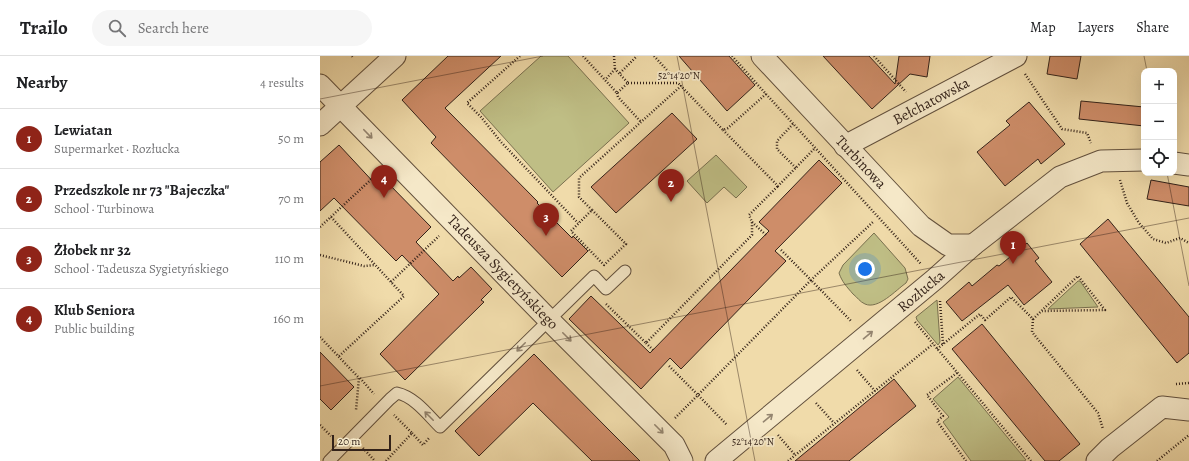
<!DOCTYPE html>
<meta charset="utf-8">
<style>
body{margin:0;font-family:Alegreya,serif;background:#f6f6f6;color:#202124}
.controls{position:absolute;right:12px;top:12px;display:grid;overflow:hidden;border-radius:8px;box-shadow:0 4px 16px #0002}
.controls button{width:36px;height:36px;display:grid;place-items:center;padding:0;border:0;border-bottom:1px solid #e0e0e0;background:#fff;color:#202124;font:20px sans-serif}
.scale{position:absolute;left:12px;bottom:10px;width:59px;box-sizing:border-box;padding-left:4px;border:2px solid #332219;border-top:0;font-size:11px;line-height:14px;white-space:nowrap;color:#332219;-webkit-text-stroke:3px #f5e8c8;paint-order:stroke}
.you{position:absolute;left:545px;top:213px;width:14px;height:14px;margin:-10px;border:3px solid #fff;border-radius:50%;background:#1a73e8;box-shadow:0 0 0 6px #1a73e833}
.badge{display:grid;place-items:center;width:26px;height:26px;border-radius:50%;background:#8f2418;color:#fff;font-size:13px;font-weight:700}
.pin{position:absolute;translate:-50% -33px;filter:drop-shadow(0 1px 2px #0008)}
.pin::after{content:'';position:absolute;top:21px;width:14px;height:12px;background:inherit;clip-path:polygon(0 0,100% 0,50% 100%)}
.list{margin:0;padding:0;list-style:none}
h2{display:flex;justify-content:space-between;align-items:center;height:52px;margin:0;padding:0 16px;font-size:17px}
h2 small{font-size:13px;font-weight:400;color:#757577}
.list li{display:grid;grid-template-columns:26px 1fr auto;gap:12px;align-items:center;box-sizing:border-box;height:60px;padding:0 16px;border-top:1px solid #e0e0e0}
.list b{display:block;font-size:15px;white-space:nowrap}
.list p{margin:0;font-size:13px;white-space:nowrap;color:#757577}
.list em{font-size:13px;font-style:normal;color:#757577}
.icon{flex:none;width:22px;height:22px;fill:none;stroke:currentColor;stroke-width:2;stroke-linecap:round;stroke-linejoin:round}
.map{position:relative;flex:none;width:869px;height:405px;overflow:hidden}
header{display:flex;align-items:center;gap:24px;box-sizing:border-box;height:56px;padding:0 20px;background:#fff;border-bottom:1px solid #e0e0e0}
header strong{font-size:19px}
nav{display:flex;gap:22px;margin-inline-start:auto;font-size:14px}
.search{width:280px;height:36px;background:#f6f6f6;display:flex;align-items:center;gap:10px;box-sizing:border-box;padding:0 14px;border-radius:22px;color:#757577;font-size:15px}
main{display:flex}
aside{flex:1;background:#fff}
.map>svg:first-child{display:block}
.green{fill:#bfbe85;stroke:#79704f}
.building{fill:#ce8d69;stroke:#332219}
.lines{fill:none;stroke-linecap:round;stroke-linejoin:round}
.lane-casing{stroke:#62503d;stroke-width:13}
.street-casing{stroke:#62503d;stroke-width:23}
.path{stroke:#332219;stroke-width:2.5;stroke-dasharray:1 2;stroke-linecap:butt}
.lane{stroke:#f5e8c8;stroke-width:11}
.street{stroke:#f5e8c8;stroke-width:21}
.oneway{stroke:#948570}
.ticks{fill:none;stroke:#332219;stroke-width:1;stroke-opacity:0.45}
.labels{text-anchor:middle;stroke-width:3.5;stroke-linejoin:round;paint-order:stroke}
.street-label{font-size:15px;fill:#332219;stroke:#f5e8c8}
.ticks-label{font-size:10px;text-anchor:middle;fill:#332219;stroke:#f5e8c8;stroke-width:3.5;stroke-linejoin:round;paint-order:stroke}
</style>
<header>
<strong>Trailo</strong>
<div class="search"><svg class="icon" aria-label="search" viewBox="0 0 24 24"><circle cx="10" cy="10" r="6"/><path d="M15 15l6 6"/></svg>Search here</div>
<nav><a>Map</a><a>Layers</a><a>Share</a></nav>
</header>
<main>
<aside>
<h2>Nearby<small>4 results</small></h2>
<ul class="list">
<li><span class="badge">1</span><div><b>Lewiatan</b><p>Supermarket · Rozłucka</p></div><em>50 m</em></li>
<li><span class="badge">2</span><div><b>Przedszkole nr 73 &quot;Bajeczka&quot;</b><p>School · Turbinowa</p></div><em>70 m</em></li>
<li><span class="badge">3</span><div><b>Żłobek nr 32</b><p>School · Tadeusza Sygietyńskiego</p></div><em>110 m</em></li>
<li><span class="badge">4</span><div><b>Klub Seniora</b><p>Public building</p></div><em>160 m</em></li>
</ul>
</aside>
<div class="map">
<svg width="869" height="405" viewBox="0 0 869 405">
<rect width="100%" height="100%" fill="#f0dbaa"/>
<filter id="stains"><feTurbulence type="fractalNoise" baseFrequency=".005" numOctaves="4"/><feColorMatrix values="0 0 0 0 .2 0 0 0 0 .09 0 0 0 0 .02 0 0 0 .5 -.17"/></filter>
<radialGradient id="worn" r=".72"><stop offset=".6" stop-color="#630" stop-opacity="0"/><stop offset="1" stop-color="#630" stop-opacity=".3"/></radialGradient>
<g class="green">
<polygon points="221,0 248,0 309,67 233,136 160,55"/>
<polygon points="396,99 427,131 416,142 404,131 387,147 367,125"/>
<path d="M554 177 585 212 588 223 586 227C576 234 558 254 545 248 540 246 537 241 533 238 527 231 522 226 519 217L523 209Z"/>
<polygon points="758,225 760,225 778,251 728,253"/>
<polygon points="617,244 620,286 618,289 597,264 596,261"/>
<polygon points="638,321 706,404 704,405 651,405 623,366 629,361 613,343"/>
</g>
<g class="building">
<polygon points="128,0 181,0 125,52 218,146 217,147 252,182 253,180 268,195 242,221 111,87 116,81 82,44"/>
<polygon points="359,0 409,0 435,29 407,55"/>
<polygon points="503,0 549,0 575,28 579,0 610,0 607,21 590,18 552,53"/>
<polygon points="730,0 761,0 757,23 727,18"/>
<polygon points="761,45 824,51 824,70 759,63"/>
<polygon points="709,46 745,88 721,108 718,103 685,130 657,96 690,69 686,65"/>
<polygon points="352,57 377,83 296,157 271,131"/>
<polygon points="19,89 58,131 65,124 111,171 96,186 133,225 138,220 139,222 151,211 172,233 161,244 164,246 85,324 60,298 119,238 82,199 76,205 14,142 0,155 0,106"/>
<polygon points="499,104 522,127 455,195 466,205 361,313 350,302 321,333 249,263 271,240 330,297 449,175 439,166"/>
<polygon points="831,124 869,131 869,150 827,143"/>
<polygon points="788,163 869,261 869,297 857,307 760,188"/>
<polygon points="707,187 719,202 715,205 732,226 704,249 688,229 642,265 626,246 649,226 652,230 677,209 679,210"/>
<polygon points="662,268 760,388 739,405 725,405 632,293"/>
<polygon points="0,296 34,331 11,354 0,343"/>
<polygon points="214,298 288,373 320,405 272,405 213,347 159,400 135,375"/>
<polygon points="574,323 596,350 529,405 475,405"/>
</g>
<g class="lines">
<defs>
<path id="lane" d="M9 405 70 343 77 337C95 341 108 359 120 371L274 220 286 233 305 215"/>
<g id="street">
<polyline points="442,0 601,170 628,189 653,189"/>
<polyline points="0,29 229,264 354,389 362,405"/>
<polyline points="0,69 75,0"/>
<polyline points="525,90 696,0"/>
<polyline points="854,107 869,109"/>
<polyline points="396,405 615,223 653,189 740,121 781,105 824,104"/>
<polyline points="777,405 790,392 842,351 869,354"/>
</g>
</defs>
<use href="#lane" class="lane-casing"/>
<use href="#street" class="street-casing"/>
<g class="path">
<polyline points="32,0 34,2"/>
<polyline points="200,0 147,47 161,61 181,86 258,167"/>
<polyline points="263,0 297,37 308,27 295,13 285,24"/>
<polyline points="294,0 295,13"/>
<polyline points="334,0 358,26"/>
<polyline points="412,0 446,38 601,208"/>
<polyline points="554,0 586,36"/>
<polyline points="300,17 317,0"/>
<polyline points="705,18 742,73 767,77 771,87"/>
<polyline points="308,27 358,27 361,30"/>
<polyline points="297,37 298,41 321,66"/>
<polyline points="473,68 457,85 457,93 476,112"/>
<polyline points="403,74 458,130 495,92"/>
<polyline points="800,124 807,147 819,167 833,183 846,187 860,182 869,187"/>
<polyline points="272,154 259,141 259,122 361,30 403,74 408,72 446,38"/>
<polygon points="272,154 306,188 284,209 251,175"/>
<polyline points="11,161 84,240 18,301"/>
<polyline points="432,166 446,179"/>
<polyline points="0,171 59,116"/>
<polyline points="461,194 491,224 553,166"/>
<polyline points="0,199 44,210 55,209"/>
<polyline points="71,226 119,180"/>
<polyline points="620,245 623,288"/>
<polyline points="286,248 326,287 432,179 432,166 429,159 458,130"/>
<polyline points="713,263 712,276 778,357 783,373"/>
<polyline points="595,266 711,405"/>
<polyline points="0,281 39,322 36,354"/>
<polyline points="326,287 333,294"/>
<polyline points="617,293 660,258 665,264 691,241 713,263 758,220 785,254 722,255"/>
<polyline points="349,310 378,339 491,224 532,266"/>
<polyline points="537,314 555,335"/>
<polyline points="637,317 607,339 623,360 617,365 646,405"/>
<polyline points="40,322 54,338"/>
<polyline points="856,328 869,327"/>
<polyline points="496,347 514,367"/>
<polyline points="355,362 378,339 407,369"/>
<polyline points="0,369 11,380"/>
<polyline points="92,377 103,389 110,381"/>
<polyline points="458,379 475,399"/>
<polyline points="43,392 55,405"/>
<polyline points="66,405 92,377 74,359"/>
<polyline points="468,405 613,288"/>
<polyline points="837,405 869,379"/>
</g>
<use href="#lane" class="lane"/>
<use href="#street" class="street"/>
</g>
<defs><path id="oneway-shaft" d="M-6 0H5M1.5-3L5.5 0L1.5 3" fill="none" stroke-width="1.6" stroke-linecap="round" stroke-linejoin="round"/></defs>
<g class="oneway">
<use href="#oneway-shaft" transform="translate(48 78) rotate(46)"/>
<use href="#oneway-shaft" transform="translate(548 279) rotate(-40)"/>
<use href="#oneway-shaft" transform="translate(247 281) rotate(45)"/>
<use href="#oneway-shaft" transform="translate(201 291) rotate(135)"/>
<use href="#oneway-shaft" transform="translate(109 360) rotate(-135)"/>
<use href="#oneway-shaft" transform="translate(448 362) rotate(-40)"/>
<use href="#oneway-shaft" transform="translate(339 373) rotate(45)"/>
</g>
<path class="ticks" d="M357 0 435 405M824 0 827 15M0 43 223 0M847 117 869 230M0 330 869 162"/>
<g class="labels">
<g class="street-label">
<text transform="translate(611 45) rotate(-28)" y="5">Bełchatowska</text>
<text transform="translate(541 106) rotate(47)" y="5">Turbinowa</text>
<text transform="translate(183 216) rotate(46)" y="5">Tadeusza Sygietyńskiego</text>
<text transform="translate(601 235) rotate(-40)" y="5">Rozłucka</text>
</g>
</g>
<g class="ticks-label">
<text x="359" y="23">52°14'20"N</text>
<text x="433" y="389">52°14'20"N</text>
</g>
<rect width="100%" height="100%" filter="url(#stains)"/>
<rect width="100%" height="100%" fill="url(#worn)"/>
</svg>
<div class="controls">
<button>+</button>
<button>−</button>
<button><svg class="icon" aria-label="locate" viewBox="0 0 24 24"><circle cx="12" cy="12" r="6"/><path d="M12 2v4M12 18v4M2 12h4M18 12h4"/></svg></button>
</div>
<div class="scale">20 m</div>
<div class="you"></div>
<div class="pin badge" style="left:693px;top:208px">1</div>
<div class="pin badge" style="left:351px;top:146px">2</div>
<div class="pin badge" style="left:226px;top:180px">3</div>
<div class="pin badge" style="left:64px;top:142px">4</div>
</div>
</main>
